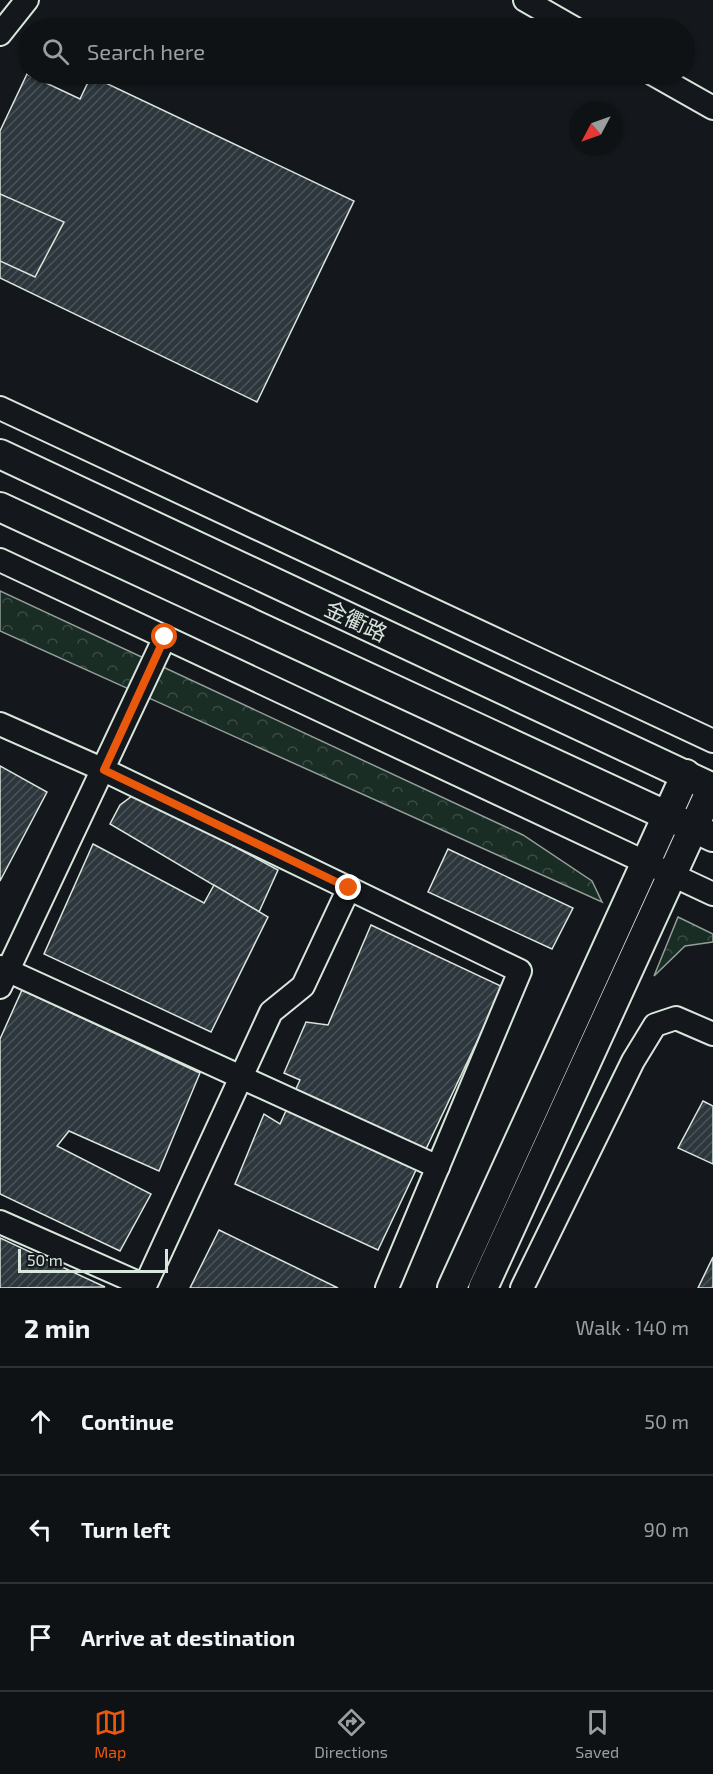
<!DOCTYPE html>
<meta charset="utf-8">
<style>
body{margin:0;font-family:"Exo 2","Noto Sans SC",sans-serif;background:#1d2022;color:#f1f3f6}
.compass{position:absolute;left:569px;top:102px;width:54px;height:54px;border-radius:50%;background:#0f1215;box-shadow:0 2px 4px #0004;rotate:229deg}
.scale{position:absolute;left:18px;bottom:15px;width:150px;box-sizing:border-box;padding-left:6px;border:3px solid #d8e6dc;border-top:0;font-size:16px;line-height:21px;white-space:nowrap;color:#d8e6dc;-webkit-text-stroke:4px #14181c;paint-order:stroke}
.stop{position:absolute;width:18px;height:18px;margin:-14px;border:4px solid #ea580c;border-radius:50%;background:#fff}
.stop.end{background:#ea580c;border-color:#fff;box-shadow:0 2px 6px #0008}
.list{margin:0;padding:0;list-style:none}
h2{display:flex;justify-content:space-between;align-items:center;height:78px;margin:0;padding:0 24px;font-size:26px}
h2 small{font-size:20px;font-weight:400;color:#9b9ea0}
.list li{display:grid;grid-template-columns:39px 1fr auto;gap:18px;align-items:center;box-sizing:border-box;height:108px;padding:0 24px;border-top:2px solid #2f3234}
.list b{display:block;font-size:22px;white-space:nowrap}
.list em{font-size:20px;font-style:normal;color:#9b9ea0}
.icon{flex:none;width:33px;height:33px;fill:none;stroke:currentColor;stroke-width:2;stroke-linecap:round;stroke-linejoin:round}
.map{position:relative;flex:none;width:713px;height:1288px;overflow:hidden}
.search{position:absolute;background:#0f1215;box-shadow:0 2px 4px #0004;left:18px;right:18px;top:18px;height:66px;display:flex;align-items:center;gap:15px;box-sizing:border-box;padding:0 21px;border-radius:33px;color:#9b9ea0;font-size:22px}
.sheet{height:402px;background:#0f1215}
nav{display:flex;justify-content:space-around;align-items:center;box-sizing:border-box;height:84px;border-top:2px solid #2f3234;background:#0f1215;font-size:16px;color:#9b9ea0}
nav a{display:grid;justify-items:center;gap:3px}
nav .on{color:#ea580c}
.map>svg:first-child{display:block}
.park{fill:url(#park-crowns);stroke:#939e99;stroke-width:1.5}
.building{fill:url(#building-hatch);stroke:#d8e6dc;stroke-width:1.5}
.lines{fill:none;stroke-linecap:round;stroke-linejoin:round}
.minor-casing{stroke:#d8e6dc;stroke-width:26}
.major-casing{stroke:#d8e6dc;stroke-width:32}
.minor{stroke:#14181c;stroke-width:22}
.major{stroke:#14181c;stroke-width:28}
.route{stroke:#ea580c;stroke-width:8}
.labels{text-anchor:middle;stroke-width:4.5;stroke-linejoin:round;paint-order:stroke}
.street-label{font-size:22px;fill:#d8e6dc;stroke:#14181c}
</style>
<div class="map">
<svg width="713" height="1288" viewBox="0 0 713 1288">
<defs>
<pattern id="park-crowns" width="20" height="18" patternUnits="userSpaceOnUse" patternTransform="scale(1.5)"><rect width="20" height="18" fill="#1a2d24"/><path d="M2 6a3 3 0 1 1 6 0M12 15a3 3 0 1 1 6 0" fill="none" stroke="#3b4b43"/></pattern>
<pattern id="building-hatch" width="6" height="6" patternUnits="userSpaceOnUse" patternTransform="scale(1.5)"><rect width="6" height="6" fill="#2c363c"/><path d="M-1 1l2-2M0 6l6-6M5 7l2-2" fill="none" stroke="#4a5358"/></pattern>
</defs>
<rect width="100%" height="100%" fill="#14181c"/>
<g class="park">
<polygon points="0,591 523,835 592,881 602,902 0,631"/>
<polygon points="678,917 713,934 713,942 685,946 654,976"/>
</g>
<g class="building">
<polygon points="27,74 80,99 91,76 354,201 257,402 0,278 0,131"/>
<polygon points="0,194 64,222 35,277 0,261"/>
<polygon points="0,766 47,792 0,881"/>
<polygon points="132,796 153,803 278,870 259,912 110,824 120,805"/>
<polygon points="93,844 204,903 214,885 268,917 211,1032 44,954"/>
<polygon points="448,849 573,908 552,949 428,892"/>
<polygon points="371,925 503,987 378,1250 235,1184 264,1114 280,1124 300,1080 284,1073 306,1022 328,1025"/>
<polygon points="22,990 200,1073 159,1171 69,1131 57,1146 151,1194 120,1251 0,1194 0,1039"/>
<polygon points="703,1101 713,1106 713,1164 678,1148"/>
<polygon points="219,1230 338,1288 190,1288"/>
<polygon points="0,1238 105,1287 0,1288"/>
<polygon points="713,1257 713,1288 698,1288"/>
</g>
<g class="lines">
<defs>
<g id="minor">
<polyline points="525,0 574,28"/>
<polyline points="0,34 27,0"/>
<polyline points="653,74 713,108"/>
<polyline points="0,408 713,741"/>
<polyline points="0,560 713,894"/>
<polyline points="0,724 104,770 520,971 387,1288"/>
<polyline points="0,967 438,1167"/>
<polyline points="0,987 165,637"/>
<polyline points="0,1222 145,1286"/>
<polyline points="144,1288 271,1012 303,986 349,888"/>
<polyline points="522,1288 633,1061 655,1025 676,1018 713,1034"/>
</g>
<g id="major">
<polyline points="0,454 713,788"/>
<polyline points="0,507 713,837"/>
<polyline points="452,1288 686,774"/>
<polyline points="483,1288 712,787"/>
</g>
</defs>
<use href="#minor" class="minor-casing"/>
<use href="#major" class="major-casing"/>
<use href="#minor" class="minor"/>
<use href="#major" class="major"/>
</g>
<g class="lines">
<polyline class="route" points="165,637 104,770 349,888"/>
</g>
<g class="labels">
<g class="street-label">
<text transform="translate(356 621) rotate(25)" y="8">金衢路</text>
</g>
</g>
</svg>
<svg class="compass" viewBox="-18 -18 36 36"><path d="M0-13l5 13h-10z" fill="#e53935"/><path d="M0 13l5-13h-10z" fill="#9b9ea0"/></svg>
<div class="scale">50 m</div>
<div class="stop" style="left:165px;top:637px"></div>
<div class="stop end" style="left:349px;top:888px"></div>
<div class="search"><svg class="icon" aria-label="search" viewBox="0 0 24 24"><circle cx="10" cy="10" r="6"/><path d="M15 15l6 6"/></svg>Search here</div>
</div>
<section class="sheet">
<h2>2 min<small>Walk · 140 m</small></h2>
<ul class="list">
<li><svg class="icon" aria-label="ahead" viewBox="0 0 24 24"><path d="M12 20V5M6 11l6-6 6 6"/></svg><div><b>Continue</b></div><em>50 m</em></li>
<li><svg class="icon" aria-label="left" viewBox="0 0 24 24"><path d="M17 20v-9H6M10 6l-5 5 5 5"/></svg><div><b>Turn left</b></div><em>90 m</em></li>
<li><svg class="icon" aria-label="arrive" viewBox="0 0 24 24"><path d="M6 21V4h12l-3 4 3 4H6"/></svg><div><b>Arrive at destination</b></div></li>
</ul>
</section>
<nav>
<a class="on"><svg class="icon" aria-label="map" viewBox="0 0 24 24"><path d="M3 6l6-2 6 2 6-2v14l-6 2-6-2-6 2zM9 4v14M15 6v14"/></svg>Map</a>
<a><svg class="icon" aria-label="directions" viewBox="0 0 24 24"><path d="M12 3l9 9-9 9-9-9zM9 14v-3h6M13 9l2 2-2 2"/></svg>Directions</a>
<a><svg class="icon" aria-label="saved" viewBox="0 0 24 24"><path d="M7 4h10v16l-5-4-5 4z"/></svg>Saved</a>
</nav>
